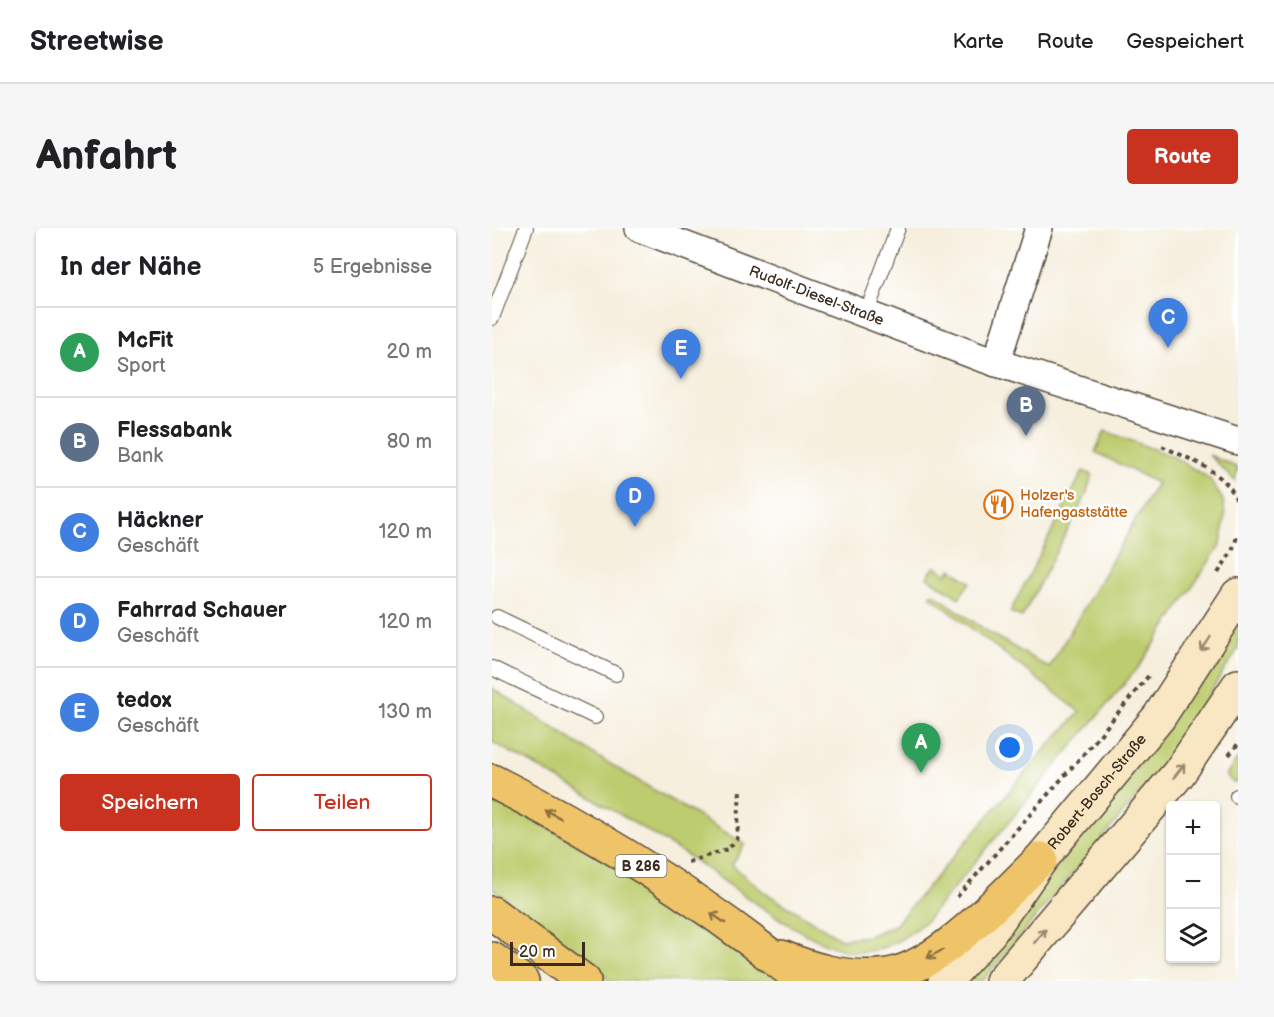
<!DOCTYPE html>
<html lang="de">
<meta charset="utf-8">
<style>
body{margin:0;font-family:"Balsamiq Sans",sans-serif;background:#f6f6f6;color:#202124}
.controls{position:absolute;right:18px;bottom:18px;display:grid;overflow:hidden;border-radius:6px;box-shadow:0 2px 4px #0004}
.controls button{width:54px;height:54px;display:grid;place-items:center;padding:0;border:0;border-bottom:2px solid #e0e0e0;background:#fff;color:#202124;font:30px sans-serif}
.scale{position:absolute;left:18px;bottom:15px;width:75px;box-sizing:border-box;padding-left:6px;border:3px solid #3b2a1e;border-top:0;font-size:16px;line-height:21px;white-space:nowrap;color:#3b2a1e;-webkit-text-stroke:4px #fff;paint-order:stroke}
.you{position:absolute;left:518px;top:520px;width:21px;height:21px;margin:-15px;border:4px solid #fff;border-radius:50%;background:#1a73e8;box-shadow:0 0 0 9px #1a73e833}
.badge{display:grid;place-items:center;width:39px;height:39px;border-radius:50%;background:#c8321e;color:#fff;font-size:20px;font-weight:700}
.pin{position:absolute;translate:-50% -50px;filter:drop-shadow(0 2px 3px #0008)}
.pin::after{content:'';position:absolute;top:32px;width:21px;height:18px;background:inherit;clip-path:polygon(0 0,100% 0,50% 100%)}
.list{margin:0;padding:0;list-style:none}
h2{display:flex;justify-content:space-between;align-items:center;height:78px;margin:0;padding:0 24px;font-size:26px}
h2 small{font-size:20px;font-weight:400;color:#757577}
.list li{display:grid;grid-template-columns:39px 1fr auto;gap:18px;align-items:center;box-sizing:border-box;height:90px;padding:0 24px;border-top:2px solid #e0e0e0}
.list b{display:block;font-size:22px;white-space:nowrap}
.list p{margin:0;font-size:20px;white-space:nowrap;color:#757577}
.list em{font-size:20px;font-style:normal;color:#757577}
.actions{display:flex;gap:12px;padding:18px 24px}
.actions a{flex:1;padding:14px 0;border:2px solid #c8321e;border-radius:6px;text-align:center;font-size:21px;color:#c8321e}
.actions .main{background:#c8321e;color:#fff}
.icon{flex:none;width:33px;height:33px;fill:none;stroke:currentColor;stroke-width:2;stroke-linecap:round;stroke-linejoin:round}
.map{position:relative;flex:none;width:746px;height:753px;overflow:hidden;border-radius:6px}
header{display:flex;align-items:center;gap:36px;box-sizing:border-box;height:84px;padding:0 30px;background:#fff;border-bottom:2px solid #e0e0e0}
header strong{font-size:28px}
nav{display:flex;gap:33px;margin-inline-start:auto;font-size:21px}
.intro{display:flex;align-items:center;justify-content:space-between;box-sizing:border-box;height:144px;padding:0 36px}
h1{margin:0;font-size:42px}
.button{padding:15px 27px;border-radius:6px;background:#c8321e;color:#fff;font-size:21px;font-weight:700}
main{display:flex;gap:36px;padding:0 36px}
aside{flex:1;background:#fff;border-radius:6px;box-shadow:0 2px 4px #0004}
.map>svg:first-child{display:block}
.green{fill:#bdcc6e;stroke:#7c7b46;stroke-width:1.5}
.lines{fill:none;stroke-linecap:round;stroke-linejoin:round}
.lane-casing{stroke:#57483b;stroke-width:16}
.street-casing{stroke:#57483b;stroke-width:30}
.secondary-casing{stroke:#57483b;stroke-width:36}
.highway-casing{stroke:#57483b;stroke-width:36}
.path{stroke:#57483b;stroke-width:4;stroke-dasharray:4.5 4.5;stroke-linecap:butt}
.lane{stroke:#fff;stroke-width:14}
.street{stroke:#fff;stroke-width:27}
.secondary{stroke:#f9e7c3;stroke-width:33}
.highway{stroke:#efc469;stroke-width:33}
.oneway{stroke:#9a8870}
.oneway2{stroke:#8c6f40}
.labels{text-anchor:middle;stroke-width:5;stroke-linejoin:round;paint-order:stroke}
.shield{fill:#fff;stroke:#766a62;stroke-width:1.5}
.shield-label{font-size:14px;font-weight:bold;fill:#3b2a1e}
.street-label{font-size:15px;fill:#3b2a1e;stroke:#fff}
.food-label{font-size:15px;fill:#c56008;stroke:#fff;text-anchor:start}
</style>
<header>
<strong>Streetwise</strong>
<nav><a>Karte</a><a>Route</a><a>Gespeichert</a></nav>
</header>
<div class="intro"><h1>Anfahrt</h1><a class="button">Route</a></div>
<main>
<aside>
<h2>In der Nähe<small>5 Ergebnisse</small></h2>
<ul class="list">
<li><span class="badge" style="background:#2e9e5b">A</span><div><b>McFit</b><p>Sport</p></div><em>20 m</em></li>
<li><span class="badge" style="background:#5c6f8a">B</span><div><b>Flessabank</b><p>Bank</p></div><em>80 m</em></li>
<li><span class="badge" style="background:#3f7fe0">C</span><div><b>Häckner</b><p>Geschäft</p></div><em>120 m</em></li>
<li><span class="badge" style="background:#3f7fe0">D</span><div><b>Fahrrad Schauer</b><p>Geschäft</p></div><em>120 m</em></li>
<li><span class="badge" style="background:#3f7fe0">E</span><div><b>tedox</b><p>Geschäft</p></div><em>130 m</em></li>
</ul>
<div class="actions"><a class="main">Speichern</a><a>Teilen</a></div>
</aside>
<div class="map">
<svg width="746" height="753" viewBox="0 0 746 753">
<rect width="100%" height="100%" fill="#fff"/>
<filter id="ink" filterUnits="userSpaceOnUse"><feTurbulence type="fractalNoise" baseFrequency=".0167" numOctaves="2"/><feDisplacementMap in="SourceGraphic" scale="12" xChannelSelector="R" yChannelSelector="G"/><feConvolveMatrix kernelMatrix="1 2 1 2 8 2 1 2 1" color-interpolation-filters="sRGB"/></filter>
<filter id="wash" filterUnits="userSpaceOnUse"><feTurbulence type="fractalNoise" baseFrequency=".008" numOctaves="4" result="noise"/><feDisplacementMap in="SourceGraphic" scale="24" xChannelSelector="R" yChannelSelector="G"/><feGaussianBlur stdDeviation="1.35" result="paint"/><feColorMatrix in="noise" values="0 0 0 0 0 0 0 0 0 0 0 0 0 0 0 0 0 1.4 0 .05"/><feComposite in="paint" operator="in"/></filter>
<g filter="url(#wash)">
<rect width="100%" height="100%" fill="#f6efde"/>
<g class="green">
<path d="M613 203 680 228 717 250 731 272 733 286 729 316 649 436 434 693C413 710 393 724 365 724 322 724 232 651 193 626 130 587 65 549 0 514V460L103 527 253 616 240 637 272 664 349 711 376 708 403 697 556 518 588 484 438 368 441 365 495 403 557 440 665 255 603 224Z"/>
<polygon points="717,227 746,240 743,253"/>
<polygon points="591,243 600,247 594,267 530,389 518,384"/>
<polygon points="443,338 455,346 459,341 478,354 467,370 435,349"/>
<polygon points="746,390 746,421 671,538 490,753 467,753 625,567"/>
<polygon points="746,530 746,555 741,555 734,547"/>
<polygon points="0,567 137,646 294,753 118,753 0,660"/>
</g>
</g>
<g filter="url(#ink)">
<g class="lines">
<defs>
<g id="lane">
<polyline points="374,86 406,0"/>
<polyline points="0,90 34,0"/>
<polyline points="5,389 124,446"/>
<polyline points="0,440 103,489"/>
<polyline points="745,568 746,568"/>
</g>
<g id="street">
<path id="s1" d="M147 0 487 129 746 213"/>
<polyline points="504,135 547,0"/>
</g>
<g id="secondary">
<path id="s2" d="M453 753 498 704 549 631 667 489 746 367"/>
<polyline points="510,753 687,545 746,458"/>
</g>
<g id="highway">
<path d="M0 553C110 608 215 676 311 753"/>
<polyline points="0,685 92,753"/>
<path d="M289 729C321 742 353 751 388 748 443 745 510 668 549 631"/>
<polyline points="0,731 30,753"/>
</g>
</defs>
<use href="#lane" class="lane-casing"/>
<use href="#street" class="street-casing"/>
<use href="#secondary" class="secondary-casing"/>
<use href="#highway" class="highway-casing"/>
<g class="path">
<path d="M670 218C696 231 738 244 746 277"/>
<polyline points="726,345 740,323 746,306"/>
<polyline points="737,527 746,516"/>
<polyline points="196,634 236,621 245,611 248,562"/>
<polyline points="465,669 597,520 658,446"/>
</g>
<use href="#lane" class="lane"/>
<use href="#street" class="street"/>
<use href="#secondary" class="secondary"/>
<use href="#highway" class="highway"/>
</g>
<defs><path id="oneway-shaft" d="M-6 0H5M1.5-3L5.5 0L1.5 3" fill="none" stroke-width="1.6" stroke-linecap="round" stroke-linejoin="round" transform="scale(1.5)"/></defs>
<g class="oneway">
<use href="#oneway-shaft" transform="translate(714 416) rotate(123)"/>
<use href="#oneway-shaft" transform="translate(687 543) rotate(-52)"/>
<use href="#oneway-shaft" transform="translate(548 708) rotate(-50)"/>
</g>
<g class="oneway2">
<use href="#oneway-shaft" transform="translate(61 586) rotate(-151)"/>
<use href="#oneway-shaft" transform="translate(226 690) rotate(-145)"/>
<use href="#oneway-shaft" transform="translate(443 726) rotate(152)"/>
</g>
</g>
<defs>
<symbol id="restaurant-ring" viewBox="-11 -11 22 22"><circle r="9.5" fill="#fff" stroke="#e8710a" stroke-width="1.5"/><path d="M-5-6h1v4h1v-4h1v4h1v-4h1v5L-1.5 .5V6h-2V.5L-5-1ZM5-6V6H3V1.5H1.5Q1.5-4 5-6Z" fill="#e8710a"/></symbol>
</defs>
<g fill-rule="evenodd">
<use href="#restaurant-ring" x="490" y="260" width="33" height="33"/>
</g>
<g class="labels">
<rect class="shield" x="123.5" y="627" width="51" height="22" rx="4.5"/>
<g class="shield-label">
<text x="149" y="643">B 286</text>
</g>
<g class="street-label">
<text dy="5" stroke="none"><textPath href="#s1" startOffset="190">Rudolf-Diesel-Straße</textPath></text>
<text dy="5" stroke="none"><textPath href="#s2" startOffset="243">Robert-Bosch-Straße</textPath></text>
</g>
<g class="food-label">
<text x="528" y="272">Holzer's<tspan x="528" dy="17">Hafengaststätte</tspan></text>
</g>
</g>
</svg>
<div class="controls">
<button>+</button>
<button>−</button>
<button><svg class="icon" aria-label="layers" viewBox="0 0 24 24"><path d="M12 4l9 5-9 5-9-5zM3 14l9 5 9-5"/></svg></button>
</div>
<div class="scale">20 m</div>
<div class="you"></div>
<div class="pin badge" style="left:429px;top:545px;background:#2e9e5b">A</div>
<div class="pin badge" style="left:534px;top:208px;background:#5c6f8a">B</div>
<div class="pin badge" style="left:676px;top:120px;background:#3f7fe0">C</div>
<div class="pin badge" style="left:143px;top:299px;background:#3f7fe0">D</div>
<div class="pin badge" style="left:189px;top:151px;background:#3f7fe0">E</div>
</div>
</main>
